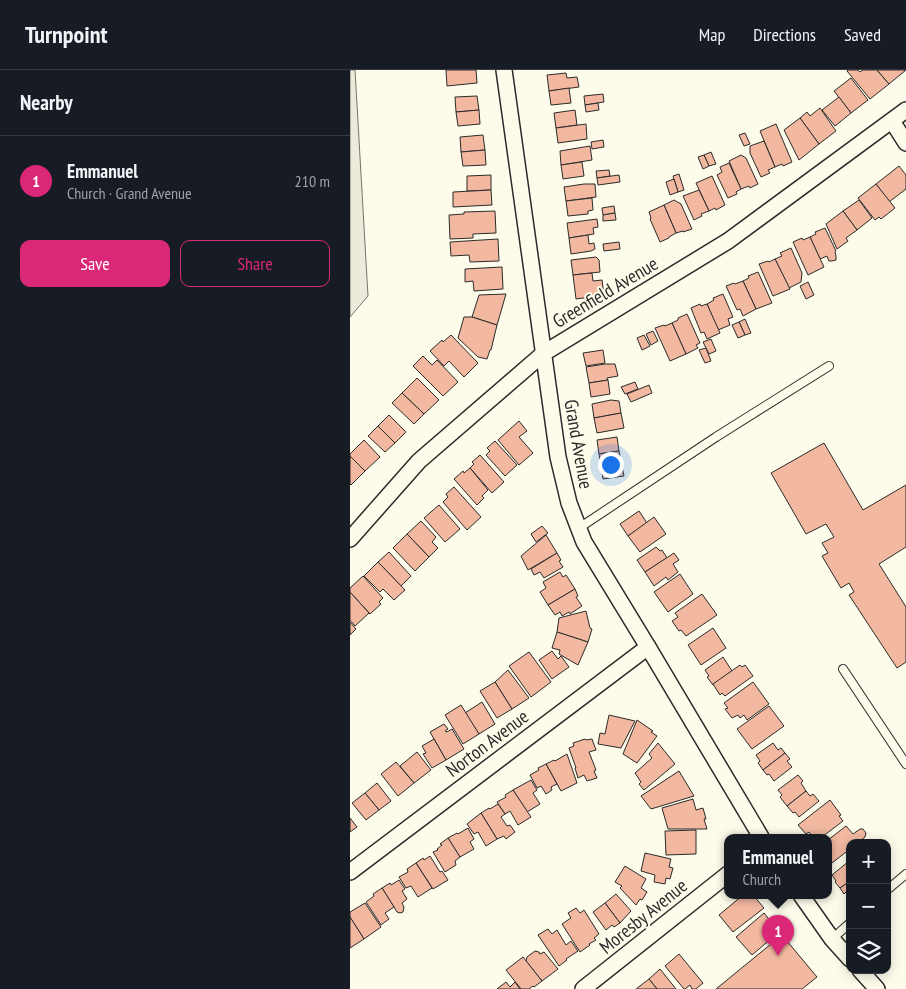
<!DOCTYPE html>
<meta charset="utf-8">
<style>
body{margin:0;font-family:"PT Sans Narrow",sans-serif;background:#20242c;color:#f1f3f6}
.controls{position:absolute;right:15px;bottom:15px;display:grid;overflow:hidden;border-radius:10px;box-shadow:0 2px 12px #0003}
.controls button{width:45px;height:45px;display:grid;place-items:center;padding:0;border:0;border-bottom:1px solid #363941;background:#171b24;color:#f1f3f6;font:25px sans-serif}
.you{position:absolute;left:260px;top:394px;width:18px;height:18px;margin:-12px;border:4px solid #fff;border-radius:50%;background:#1a73e8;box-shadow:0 0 0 8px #1a73e833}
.badge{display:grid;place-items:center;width:32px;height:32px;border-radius:50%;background:#db2777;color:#fff;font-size:16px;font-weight:700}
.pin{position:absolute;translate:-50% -41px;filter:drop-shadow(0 1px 2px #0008)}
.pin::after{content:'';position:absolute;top:26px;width:18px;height:15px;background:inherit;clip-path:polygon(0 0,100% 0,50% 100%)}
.popup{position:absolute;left:374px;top:764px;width:108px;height:65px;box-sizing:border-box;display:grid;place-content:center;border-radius:10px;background:#171b24;filter:drop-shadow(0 1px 4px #0005);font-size:16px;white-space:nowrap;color:#9ea1a6}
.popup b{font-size:19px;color:#f1f3f6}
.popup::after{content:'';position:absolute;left:50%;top:100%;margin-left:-10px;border:10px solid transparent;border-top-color:#171b24}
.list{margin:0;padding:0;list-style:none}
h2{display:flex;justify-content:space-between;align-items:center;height:65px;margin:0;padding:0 20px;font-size:21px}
h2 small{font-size:16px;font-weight:400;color:#9ea1a6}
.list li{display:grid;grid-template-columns:32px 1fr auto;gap:15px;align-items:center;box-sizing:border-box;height:90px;padding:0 20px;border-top:1px solid #363941}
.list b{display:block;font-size:19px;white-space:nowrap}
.list p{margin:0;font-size:16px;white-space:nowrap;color:#9ea1a6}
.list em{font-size:16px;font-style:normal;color:#9ea1a6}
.actions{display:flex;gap:10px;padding:15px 20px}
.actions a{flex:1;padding:11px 0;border:1px solid #db2777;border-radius:10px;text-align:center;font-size:18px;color:#db2777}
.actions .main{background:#db2777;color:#fff}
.icon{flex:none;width:28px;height:28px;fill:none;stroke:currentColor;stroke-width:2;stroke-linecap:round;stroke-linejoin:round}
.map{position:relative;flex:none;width:556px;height:919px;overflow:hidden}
header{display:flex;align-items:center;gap:30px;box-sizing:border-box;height:70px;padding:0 25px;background:#171b24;border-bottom:1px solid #363941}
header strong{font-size:24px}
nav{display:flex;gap:28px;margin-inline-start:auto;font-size:18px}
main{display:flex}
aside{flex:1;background:#171b24}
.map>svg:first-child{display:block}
.green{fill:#ecebdb;stroke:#74746e}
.building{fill:#f2b8a0;stroke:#2b2b2b}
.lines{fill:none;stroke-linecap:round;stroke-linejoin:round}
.lane-casing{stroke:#2b2b2b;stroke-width:10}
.street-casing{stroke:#2b2b2b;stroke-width:18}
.lane{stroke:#fdfbea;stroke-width:8}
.street{stroke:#fdfbea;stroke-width:15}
.labels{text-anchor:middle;stroke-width:4;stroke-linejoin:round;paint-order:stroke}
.street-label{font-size:19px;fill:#2b2b2b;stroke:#fdfbea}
</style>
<header>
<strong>Turnpoint</strong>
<nav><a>Map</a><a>Directions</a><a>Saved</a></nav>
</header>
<main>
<aside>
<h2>Nearby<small></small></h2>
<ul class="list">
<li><span class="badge">1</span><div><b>Emmanuel</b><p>Church · Grand Avenue</p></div><em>210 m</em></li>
</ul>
<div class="actions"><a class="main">Save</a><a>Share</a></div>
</aside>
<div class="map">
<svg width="556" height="919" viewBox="0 0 556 919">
<rect width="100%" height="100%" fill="#fdfbea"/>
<polygon class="green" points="0,0 5,0 18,226 0,247"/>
<g class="building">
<polygon points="96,0 126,0 127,13 97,16"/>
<polygon points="498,0 508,0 510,2 513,0 527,0 539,14 520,29 497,1"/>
<polygon points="527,0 556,0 539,14"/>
<polygon points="216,3 217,8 227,7 229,17 199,21 197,5"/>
<polygon points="501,8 518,30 501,43 484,21"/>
<polygon points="219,18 221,33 201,35 199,21"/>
<polygon points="253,24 254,32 235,35 234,26"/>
<polygon points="127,26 129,40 106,42 105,27"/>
<polygon points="489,27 501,43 485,56 472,40"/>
<polygon points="248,33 249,40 236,42 235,35"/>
<polygon points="470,38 486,61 469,74 450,48 457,42 460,46"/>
<polygon points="129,40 130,54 108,56 106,42"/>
<polygon points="225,40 227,55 206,58 204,43"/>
<polygon points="450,48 469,74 449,90 434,60"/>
<polygon points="236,54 237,69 208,73 206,58"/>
<polygon points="426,54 442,92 433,96 432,94 425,97 410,61"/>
<polygon points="395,63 400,74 394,76 389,65"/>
<polygon points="133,65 135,80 111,82 110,67"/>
<polygon points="253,70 254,77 242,79 241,72"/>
<polygon points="414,71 425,97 418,100 420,103 411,107 400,83 400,76"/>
<polygon points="240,76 242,90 211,95 210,81"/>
<polygon points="135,80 136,95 113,96 111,82"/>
<polygon points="361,82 366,94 359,96 354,85"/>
<polygon points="354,85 359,96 353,99 348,87"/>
<polygon points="391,85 396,88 408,114 400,118 399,116 391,119 379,91"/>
<polygon points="232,92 234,106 213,109 211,95"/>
<polygon points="379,93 391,119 386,122 387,124 378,128 367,105 372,102 370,97"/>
<polygon points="549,96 556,105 556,119 539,132 526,114"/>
<polygon points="259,100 260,106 247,108 246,101"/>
<polygon points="329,104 334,120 328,122 323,106"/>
<polygon points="141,105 141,120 117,121 117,106"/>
<polygon points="269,105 270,112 248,115 247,108"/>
<polygon points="362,106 375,135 366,140 365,138 359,141 346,113"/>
<polygon points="324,109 328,122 320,125 316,112"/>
<polygon points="234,114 245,114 246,127 216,131 214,117"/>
<polygon points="526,114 545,138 531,149 529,147 525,150 508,128"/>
<polygon points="141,120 142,135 103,137 103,122"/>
<polygon points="349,120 359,141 351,144 352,146 344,150 333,126"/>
<polygon points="242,128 243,140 238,141 238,144 218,146 216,131"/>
<polygon points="324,130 331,134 342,159 333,162 333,161 326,163 314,135"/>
<polygon points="509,130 522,148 507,160 493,141"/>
<polygon points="314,135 326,163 319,167 319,168 310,172 300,149 301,148 299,142"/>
<polygon points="264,136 265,143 253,145 252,138"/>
<polygon points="145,141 146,163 123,164 123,168 100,169 99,145 114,144 114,142"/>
<polygon points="493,141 507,160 496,168 498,171 487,179 476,154"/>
<polygon points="265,143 266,150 253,151 253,145"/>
<polygon points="247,149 248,157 243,158 244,164 219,168 217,153"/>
<polygon points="475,158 486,181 485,182 486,186 486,190 482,191 479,191 477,186 470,189 460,167 466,164 465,162"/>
<polygon points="238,165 239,174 244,173 245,179 241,181 221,184 219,168"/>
<polygon points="460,167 474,197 458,205 443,172 452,168 453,170"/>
<polygon points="148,169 149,191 120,192 119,185 101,186 100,172"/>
<polygon points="269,172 270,179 254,181 253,174"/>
<polygon points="441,178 452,203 451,212 439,218 425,189 432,186 430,183"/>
<polygon points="246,187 249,190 250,202 223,205 221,190"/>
<polygon points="425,189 440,219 423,226 409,194 418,191 419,192"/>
<polygon points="152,197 153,219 124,221 123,211 115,212 115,199"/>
<polygon points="408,202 422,233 406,239 393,211 399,208 398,206"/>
<polygon points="242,203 243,211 252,210 254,225 226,229 223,205"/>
<polygon points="393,211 406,239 393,246 390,239 387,240 376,216 384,213 385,214"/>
<polygon points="458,212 464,225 456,229 450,216"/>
<polygon points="156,224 147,255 122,247 129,225"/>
<polygon points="373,224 383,247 378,249 380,255 368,260 357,234 364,230 363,228"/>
<polygon points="350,234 351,236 357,234 370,263 357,269 354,262 351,263 341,238"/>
<polygon points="337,244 350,273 346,275 348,278 336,284 322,253 328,250 328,248"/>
<polygon points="114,247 122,247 147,255 141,280 140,280 137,289 128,287 108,268"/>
<polygon points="395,249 401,263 395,265 389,252"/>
<polygon points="389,252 395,265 388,268 382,255"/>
<polygon points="322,253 336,284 320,291 305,258 314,255 315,256"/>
<polygon points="303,261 308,271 301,275 296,264"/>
<polygon points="101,265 128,293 114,307 99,291 94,296 80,281 92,270 93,272"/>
<polygon points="294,265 300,276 292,280 287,268"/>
<polygon points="361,269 366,281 359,284 353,272"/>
<polygon points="356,278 361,291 355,293 349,280"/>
<polygon points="253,280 255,293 236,296 233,283"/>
<polygon points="73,286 82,295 87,290 108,312 93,326 63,296"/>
<polygon points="255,294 265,294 268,306 257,308 258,310 239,313 236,297"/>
<polygon points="67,308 89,330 74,344 52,323"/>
<polygon points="258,310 260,324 241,327 239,313"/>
<polygon points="285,312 288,319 275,324 271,317"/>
<polygon points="299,315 302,323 281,332 277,324"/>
<polygon points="52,323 74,344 64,354 42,333"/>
<polygon points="261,330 269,331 271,343 244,348 242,334"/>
<polygon points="271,343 274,358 247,363 244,348"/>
<polygon points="39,345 56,362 45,373 28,356"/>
<polygon points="169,351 177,361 169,367 183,383 169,395 148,370"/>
<polygon points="28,356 45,373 35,382 18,366"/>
<polygon points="267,367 269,381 249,384 247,370"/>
<polygon points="14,370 30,387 15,401 0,386 0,384"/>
<polygon points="145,371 167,395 155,406 136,385 140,381 137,378"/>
<polygon points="474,373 513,440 556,415 556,477 529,494 556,537 556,592 547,598 499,525 504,522 499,513 491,518 472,486 478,483 472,473 484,467 476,454 456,464 421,403"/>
<polygon points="269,381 274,406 253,409 249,384"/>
<polygon points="130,385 154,412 142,423 120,398 124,394 122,392"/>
<polygon points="0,386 15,401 1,415 0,414"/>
<polygon points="120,398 138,420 132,426 134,428 127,435 104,409 113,401 114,403"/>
<polygon points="104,417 131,447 117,460 93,432 98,427 96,424"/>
<polygon points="89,435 110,459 95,472 74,448"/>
<polygon points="289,441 297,453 278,466 270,454"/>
<polygon points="304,447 316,464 290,482 278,466"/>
<polygon points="71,451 86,467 82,472 88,478 79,487 57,464"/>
<polygon points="192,456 198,463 186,472 181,464"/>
<polygon points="57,464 79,487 65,501 43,478"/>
<polygon points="196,465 207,483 178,500 171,486"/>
<polygon points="306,477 310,481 312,480 317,488 295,502 287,490"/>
<polygon points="39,482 61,506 51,516 28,492"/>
<polygon points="207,483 211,490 209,491 213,497 194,508 190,502 184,505 181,499"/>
<polygon points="324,483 329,490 323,494 328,502 318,510 316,507 304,516 295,502"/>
<polygon points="28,492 55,520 44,530 33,519 30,522 14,506"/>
<polygon points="210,502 213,507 216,505 225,519 198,535 190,522 196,518 193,512"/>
<polygon points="330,504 343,524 318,542 304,522"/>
<polygon points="13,506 33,528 29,532 31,534 20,544 0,522 0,518"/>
<polygon points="225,519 228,526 226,527 232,536 220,544 219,542 212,546 210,542 205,545 198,535"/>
<polygon points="0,522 19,543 5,556 0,550"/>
<polygon points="352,524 367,545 336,566 331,560 329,561 322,551 328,547 325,543"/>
<polygon points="236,541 240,558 242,559 238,572 207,562 209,548"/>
<polygon points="0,552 6,559 0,565"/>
<polygon points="363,558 376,578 351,595 338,575"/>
<polygon points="207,562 238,572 228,595 209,584 210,580 202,578"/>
<polygon points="202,581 208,589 211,586 219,597 202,609 189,590"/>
<polygon points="179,582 201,612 181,627 159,596"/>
<polygon points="373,587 382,601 363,615 357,607 359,606 355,600"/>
<polygon points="390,595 392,597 395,595 403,606 375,626 372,623 370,625 363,614"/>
<polygon points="158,600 179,628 162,639 145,612"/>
<polygon points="145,612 162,639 147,648 130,621"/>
<polygon points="403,612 419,634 397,650 394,645 390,648 388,645 382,648 375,639 378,638 374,633"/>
<polygon points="132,632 145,654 129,664 115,643"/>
<polygon points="111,635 129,664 113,674 95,645"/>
<polygon points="419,636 434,656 402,679 387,659"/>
<polygon points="259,645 285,651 271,678 248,674 250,663 255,664"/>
<polygon points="287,650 303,661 301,662 307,666 287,693 273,684"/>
<polygon points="94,654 98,659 95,661 97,662 102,659 114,679 96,690 80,662"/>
<polygon points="84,669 96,690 82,698 73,684 76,683 72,676"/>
<polygon points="235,669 236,670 242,669 246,680 239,682 246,700 244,701 247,708 237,711 234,705 228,708 225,698 226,698 219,678 224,676 223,673"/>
<polygon points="308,673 325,694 294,720 289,714 291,712 285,703 302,688 299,684"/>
<polygon points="423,673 428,680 431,678 435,683 413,700 408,693 410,691 406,685"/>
<polygon points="67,682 81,700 64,713 50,696"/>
<polygon points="435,683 440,689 437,691 442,697 424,711 419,704 417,705 413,700"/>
<polygon points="217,684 227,713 211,721 196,694 204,690 205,691"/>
<polygon points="46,692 64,713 48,726 31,704"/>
<polygon points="196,694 207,714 201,717 202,720 196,724 191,716 187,718 180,705 189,700 188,698"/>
<polygon points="329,701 344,726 301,739 291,726"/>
<polygon points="448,705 453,711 451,713 456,721 437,736 430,727 432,725 428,720"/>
<polygon points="181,710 187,720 183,723 190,734 177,742 163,720"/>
<polygon points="27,713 41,731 29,740 15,723"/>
<polygon points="163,720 181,747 168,755 160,741 155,744 147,732 156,727 155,725"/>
<polygon points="456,721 460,726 463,724 469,731 449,747 445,742 443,743 437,736"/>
<polygon points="15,723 29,740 16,750 2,733"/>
<polygon points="343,729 346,740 353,738 356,749 354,749 357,759 318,759 312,738"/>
<polygon points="480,730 491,745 489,746 493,751 472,767 461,767 462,766 459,762 456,764 448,755"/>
<polygon points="148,734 155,744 151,747 157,756 160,755 165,762 156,769 154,766 147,769 131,743 139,738 140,739"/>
<polygon points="131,743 147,769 136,776 128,762 124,764 117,754"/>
<polygon points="0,748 7,757 0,762"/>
<polygon points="496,756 503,764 510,759 513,759 516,763 515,767 508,773 500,773 500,779 478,796 478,770"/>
<polygon points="118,758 124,769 120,772 124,779 110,787 98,768 107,763 108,764"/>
<polygon points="346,760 346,784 316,785 315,761"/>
<polygon points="98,768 110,787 105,791 106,795 95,802 83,782 88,780 87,779 92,775 90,774"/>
<polygon points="295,783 321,789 319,797 323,798 320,809 316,808 315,814 304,812 305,805 291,801"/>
<polygon points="80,786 90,802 92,801 98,810 83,819 66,793 73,788 74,790"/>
<polygon points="499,791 500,811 490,818 485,812 486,811 482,805"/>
<polygon points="66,793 82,818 68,827 61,816 56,818 49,807 58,802 57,799"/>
<polygon points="275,796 296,809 291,818 297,822 292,830 290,829 286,835 270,818 272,816 265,812"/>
<polygon points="49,810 55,819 52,821 57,829 52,833 54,837 53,842 50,843 47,842 32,818 40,813 41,815"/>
<polygon points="500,811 500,827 496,822 494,824 490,818"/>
<polygon points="32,818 44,837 35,843 39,849 31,855 16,832 24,826 23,824"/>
<polygon points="266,824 281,841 270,853 255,833"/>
<polygon points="393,825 403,825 414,838 383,862 369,845"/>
<polygon points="15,833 31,857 14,869 0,847 0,842"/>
<polygon points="255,833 270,853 264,857 262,855 256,860 243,842"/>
<polygon points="226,838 230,843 234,840 249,864 244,868 246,870 239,874 240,875 230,882 212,854 221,848 218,843"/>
<polygon points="414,843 429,862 402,885 386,867"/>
<polygon points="0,847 14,869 0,878"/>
<polygon points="198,859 202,864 207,860 216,875 221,871 228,881 216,889 217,890 209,896 188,865"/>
<polygon points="432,865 467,907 452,919 366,919"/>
<polygon points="185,881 189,882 190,884 194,882 208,899 192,911 176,891 177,887"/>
<polygon points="329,884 353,913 346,919 342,919 340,915 335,919 334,919 315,896"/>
<polygon points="173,887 192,911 184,917 183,916 179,919 171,919 156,900"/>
<polygon points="310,899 326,919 307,919 299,909"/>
<polygon points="299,909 307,919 286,919"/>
<polygon points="156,912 160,917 165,912 170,919 147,919"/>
</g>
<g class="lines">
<defs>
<g id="lane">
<polyline points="229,458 366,367 479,296"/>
<polyline points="493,599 556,694"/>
<polyline points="537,820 556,804"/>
<polyline points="482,869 500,853"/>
</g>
<g id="street">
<polyline points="154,0 208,387 219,433 234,472 298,577 411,767"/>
<polyline points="542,51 556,73"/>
<polyline points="0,469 69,391 194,283 378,171 556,40"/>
<polyline points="0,802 298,577"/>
<polyline points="451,825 482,869 500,889"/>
<polyline points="510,900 527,919"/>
<polyline points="233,919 378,804"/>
</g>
</defs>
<use href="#lane" class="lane-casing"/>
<use href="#street" class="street-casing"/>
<use href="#lane" class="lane"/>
<use href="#street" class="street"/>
</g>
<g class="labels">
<g class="street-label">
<text transform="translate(255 222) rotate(-31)" y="7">Greenfield Avenue</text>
<text transform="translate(229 374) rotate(80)" y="7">Grand Avenue</text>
<text transform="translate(137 673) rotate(-37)" y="7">Norton Avenue</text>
<text transform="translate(293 846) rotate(-39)" y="7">Moresby Avenue</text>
</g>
</g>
</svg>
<div class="controls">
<button>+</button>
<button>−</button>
<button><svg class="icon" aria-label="layers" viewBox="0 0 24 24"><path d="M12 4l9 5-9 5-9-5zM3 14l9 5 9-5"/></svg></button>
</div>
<div class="you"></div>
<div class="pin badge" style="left:428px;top:886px">1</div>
<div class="popup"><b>Emmanuel</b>Church</div>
</div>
</main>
